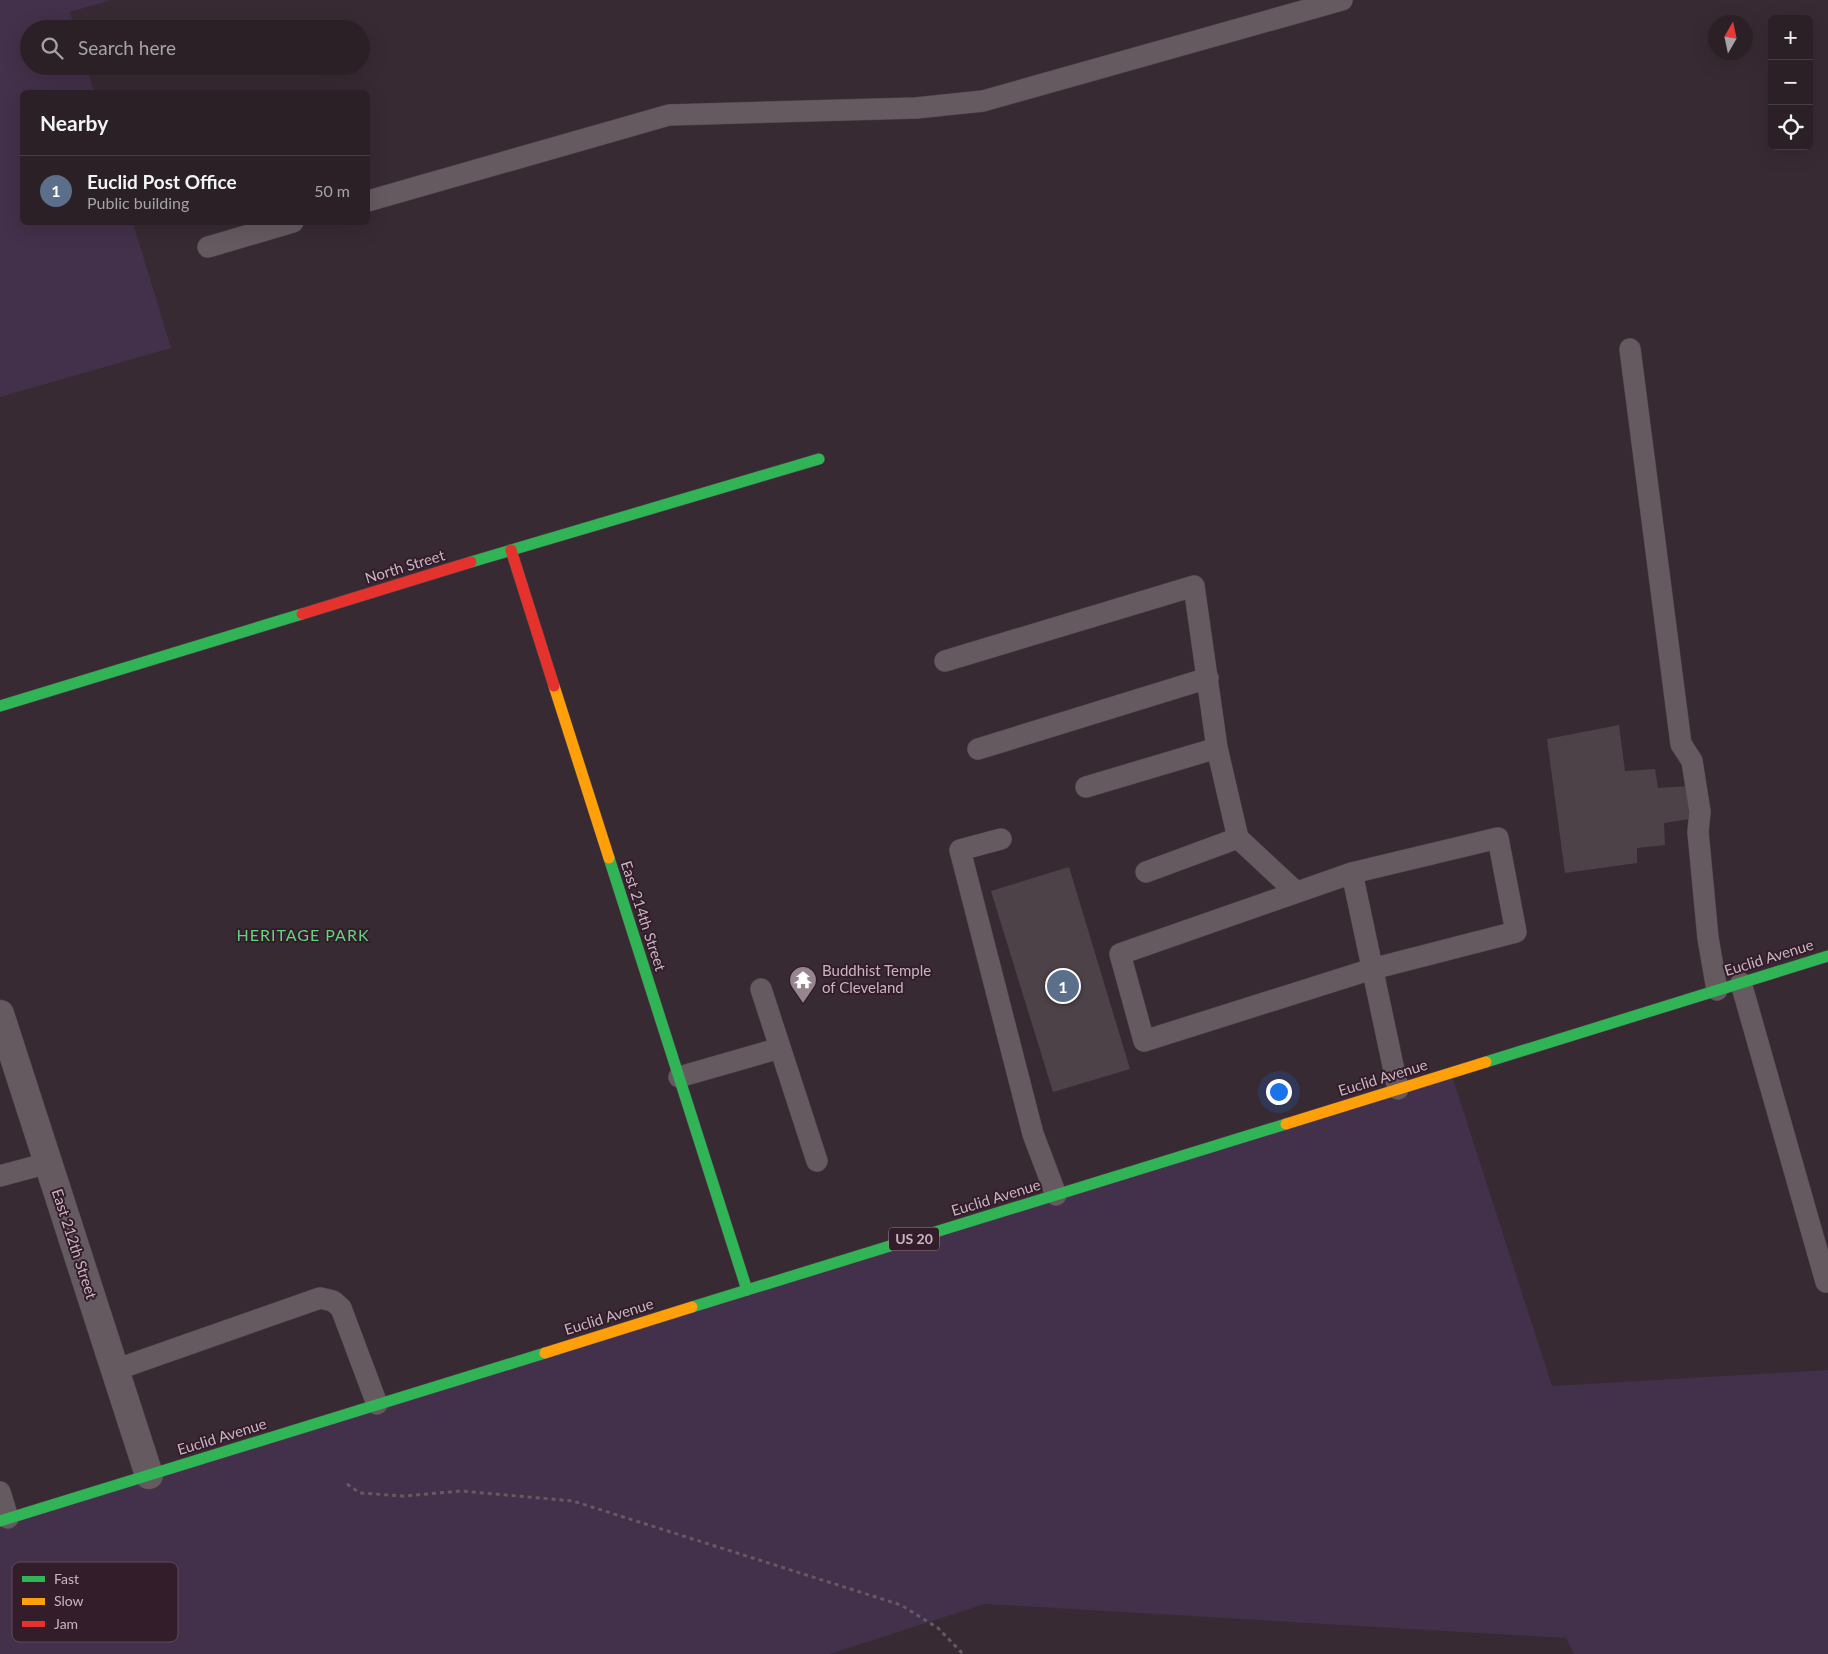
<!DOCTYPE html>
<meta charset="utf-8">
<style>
body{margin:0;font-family:Lato,sans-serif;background:#362d32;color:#f1f3f6}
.controls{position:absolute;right:15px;top:15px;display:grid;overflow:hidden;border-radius:8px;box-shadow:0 5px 20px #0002}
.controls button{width:45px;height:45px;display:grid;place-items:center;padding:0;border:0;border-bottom:1px solid #463e43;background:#2a2026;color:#f1f3f6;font:25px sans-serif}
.compass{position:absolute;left:1708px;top:15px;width:45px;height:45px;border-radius:50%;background:#2a2026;box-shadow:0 5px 20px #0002;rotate:9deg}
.you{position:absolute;left:1278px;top:1091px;width:18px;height:18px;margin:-12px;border:4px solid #fff;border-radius:50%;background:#1a73e8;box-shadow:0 0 0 8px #1a73e833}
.badge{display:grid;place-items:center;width:32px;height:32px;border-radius:50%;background:#96848f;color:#fff;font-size:16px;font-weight:700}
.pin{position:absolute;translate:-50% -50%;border:2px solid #fff;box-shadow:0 1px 5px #0006}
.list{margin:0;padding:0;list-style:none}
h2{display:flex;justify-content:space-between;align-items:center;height:65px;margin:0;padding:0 20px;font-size:21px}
h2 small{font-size:16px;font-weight:400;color:#a5a3a7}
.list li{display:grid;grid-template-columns:32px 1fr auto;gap:15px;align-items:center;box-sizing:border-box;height:70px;padding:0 20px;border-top:1px solid #463e43}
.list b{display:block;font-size:19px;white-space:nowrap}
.list p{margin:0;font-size:16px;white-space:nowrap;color:#a5a3a7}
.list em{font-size:16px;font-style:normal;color:#a5a3a7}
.icon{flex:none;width:28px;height:28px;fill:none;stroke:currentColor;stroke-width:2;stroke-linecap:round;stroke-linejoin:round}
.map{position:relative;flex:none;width:1828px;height:1654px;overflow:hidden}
.search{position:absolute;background:#2a2026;box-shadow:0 5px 20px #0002;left:20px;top:20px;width:350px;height:55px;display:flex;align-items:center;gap:12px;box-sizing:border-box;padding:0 18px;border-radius:28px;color:#a5a3a7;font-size:19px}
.panel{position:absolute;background:#2a2026;box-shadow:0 5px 20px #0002;left:20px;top:90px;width:350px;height:135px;border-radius:8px}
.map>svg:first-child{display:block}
.green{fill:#43304a}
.building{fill:#4e4249}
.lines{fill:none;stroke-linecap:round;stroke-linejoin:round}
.lane-casing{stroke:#51464d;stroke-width:22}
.street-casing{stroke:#51464d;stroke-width:29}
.fast-casing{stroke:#51464d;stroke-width:12}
.slow-casing{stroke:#51464d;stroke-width:12}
.jam-casing{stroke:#51464d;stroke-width:12}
.path{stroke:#645a61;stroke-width:3;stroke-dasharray:4 4;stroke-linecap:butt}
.lane{stroke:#665a61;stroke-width:21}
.street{stroke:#665a61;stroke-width:28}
.fast{stroke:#30b455;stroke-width:11}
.slow{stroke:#ff9f0a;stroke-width:11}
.jam{stroke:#e5322d;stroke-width:11}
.labels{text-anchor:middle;stroke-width:4;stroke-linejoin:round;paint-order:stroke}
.shield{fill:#331d2b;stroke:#9c8794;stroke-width:1}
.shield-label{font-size:14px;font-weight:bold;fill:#c9b4c1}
.street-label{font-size:15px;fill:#c9b4c1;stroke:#331d2b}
.poi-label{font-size:15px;fill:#c9b4c1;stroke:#331d2b;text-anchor:start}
.neighbourhood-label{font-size:16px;letter-spacing:1px;fill:#63d57c;stroke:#331d2b}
.key{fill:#331d2b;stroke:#604a58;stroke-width:1}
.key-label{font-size:14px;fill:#c9b4c1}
</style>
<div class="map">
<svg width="1828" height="1654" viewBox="0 0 1828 1654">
<rect width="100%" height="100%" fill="#382a33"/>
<g class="green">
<polygon points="0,0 111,0 70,12 75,29 29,29 29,66 86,66 94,92 22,92 22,222 133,223 171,348 0,397"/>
<polygon points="1451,1073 1552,1386 1828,1370 1828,1654 1574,1654 1566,1638 985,1604 830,1654 0,1654 0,1521"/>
</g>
<g class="building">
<polygon points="1619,725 1625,771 1655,769 1658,788 1691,786 1695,818 1664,823 1665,845 1637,848 1637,863 1565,873 1547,739"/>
<polygon points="1069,867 1130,1069 1053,1092 991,891"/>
</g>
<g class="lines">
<defs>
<g id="lane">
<polyline points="368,201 669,115 916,108 983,101 1342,0"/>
<polyline points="208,247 293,222"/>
<polyline points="1630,349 1681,744 1692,761 1700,812 1698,832 1708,938 1717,990"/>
<polyline points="945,661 1194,586 1217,748"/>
<polyline points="978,749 1208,678"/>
<polyline points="1086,787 1217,748 1238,838 1296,892"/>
<polygon points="1498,838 1516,932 1372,969 1144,1041 1120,954 1352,873"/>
<polyline points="1001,839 960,850 1033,1134 1056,1195"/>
<polyline points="1146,872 1238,838"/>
<polyline points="1352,873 1398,1089"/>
<polyline points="1741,983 1826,1282 1828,1282"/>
<polyline points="761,989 817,1161"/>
<polyline points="679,1077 780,1048"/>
<polyline points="0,1176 48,1163"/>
<polyline points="115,1370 320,1298 333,1301 341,1308 377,1404"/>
<polyline points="0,1492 8,1518"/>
</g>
<polyline id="street" points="0,1014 149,1475"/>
<g id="fast">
<polyline points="471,562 819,459"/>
<polyline points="0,706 302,614"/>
<polyline points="609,858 747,1290"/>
<polyline points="1486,1062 1828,956"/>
<polyline points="692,1307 1286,1124"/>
<polyline points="0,1521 545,1353"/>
</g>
<g id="slow">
<polyline points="554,686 609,858"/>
<polyline points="1286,1124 1486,1062"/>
<polyline points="545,1353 692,1307"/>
</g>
<g id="jam">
<polyline points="511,550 554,686"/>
<polyline points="302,614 471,562"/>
</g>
</defs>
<use href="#lane" class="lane-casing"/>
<use href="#street" class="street-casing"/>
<use href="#fast" class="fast-casing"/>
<use href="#slow" class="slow-casing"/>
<use href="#jam" class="jam-casing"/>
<polyline class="path" points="347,1484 360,1493 404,1496 461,1491 573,1501 901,1605 938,1628 963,1654"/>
<use href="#lane" class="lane"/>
<use href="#street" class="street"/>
<use href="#fast" class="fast"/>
<use href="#slow" class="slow"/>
<use href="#jam" class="jam"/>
</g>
<defs>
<symbol id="temple-pin" viewBox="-11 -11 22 30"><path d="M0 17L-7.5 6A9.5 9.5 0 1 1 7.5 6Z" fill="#96848f" stroke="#331d2b"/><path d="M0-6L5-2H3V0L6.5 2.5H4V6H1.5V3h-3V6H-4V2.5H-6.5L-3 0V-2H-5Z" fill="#fff"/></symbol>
</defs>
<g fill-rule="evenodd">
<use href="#temple-pin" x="787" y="964" width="32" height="43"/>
</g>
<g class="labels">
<rect class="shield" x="889" y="1227.5" width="50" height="23" rx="4"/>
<g class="shield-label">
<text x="914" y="1244">US 20</text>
</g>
<g class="street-label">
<text transform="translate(405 567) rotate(-17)" y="5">North Street</text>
<text transform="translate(643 916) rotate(72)" y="5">East 214th Street</text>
<text transform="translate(1769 958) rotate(-17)" y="5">Euclid Avenue</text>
<text transform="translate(1383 1078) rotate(-17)" y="5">Euclid Avenue</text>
<text transform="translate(996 1198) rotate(-17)" y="5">Euclid Avenue</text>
<text transform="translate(74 1244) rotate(72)" y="5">East 212th Street</text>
<text transform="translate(609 1317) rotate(-17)" y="5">Euclid Avenue</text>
<text transform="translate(222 1437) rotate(-17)" y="5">Euclid Avenue</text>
</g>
<g class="poi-label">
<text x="822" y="976">Buddhist Temple<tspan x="822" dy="17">of Cleveland</tspan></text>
</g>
<g class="neighbourhood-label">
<text x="303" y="941">HERITAGE PARK</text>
</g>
</g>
<rect x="12" y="1562" width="166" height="80" rx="8" class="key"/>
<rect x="22" y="1576" width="23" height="6" fill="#30b455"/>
<rect x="22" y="1598" width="23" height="7" fill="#ff9f0a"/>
<rect x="22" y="1621" width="23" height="6" fill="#e5322d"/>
<g class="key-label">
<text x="54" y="1584">Fast</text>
<text x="54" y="1606">Slow</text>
<text x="54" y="1629">Jam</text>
</g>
</svg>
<div class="controls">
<button>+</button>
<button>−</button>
<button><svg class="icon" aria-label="locate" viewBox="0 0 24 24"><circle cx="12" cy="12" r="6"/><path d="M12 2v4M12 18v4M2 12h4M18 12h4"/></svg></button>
</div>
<svg class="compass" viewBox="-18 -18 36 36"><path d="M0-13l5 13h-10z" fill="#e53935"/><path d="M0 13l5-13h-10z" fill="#a5a3a7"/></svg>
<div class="you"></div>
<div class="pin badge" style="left:1063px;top:986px;background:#5c6f8a">1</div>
<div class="search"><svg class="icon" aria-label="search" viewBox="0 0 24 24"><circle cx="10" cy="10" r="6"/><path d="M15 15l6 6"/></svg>Search here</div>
<section class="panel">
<h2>Nearby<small></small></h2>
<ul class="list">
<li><span class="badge" style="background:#5c6f8a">1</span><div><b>Euclid Post Office</b><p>Public building</p></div><em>50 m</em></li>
</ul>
</section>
</div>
